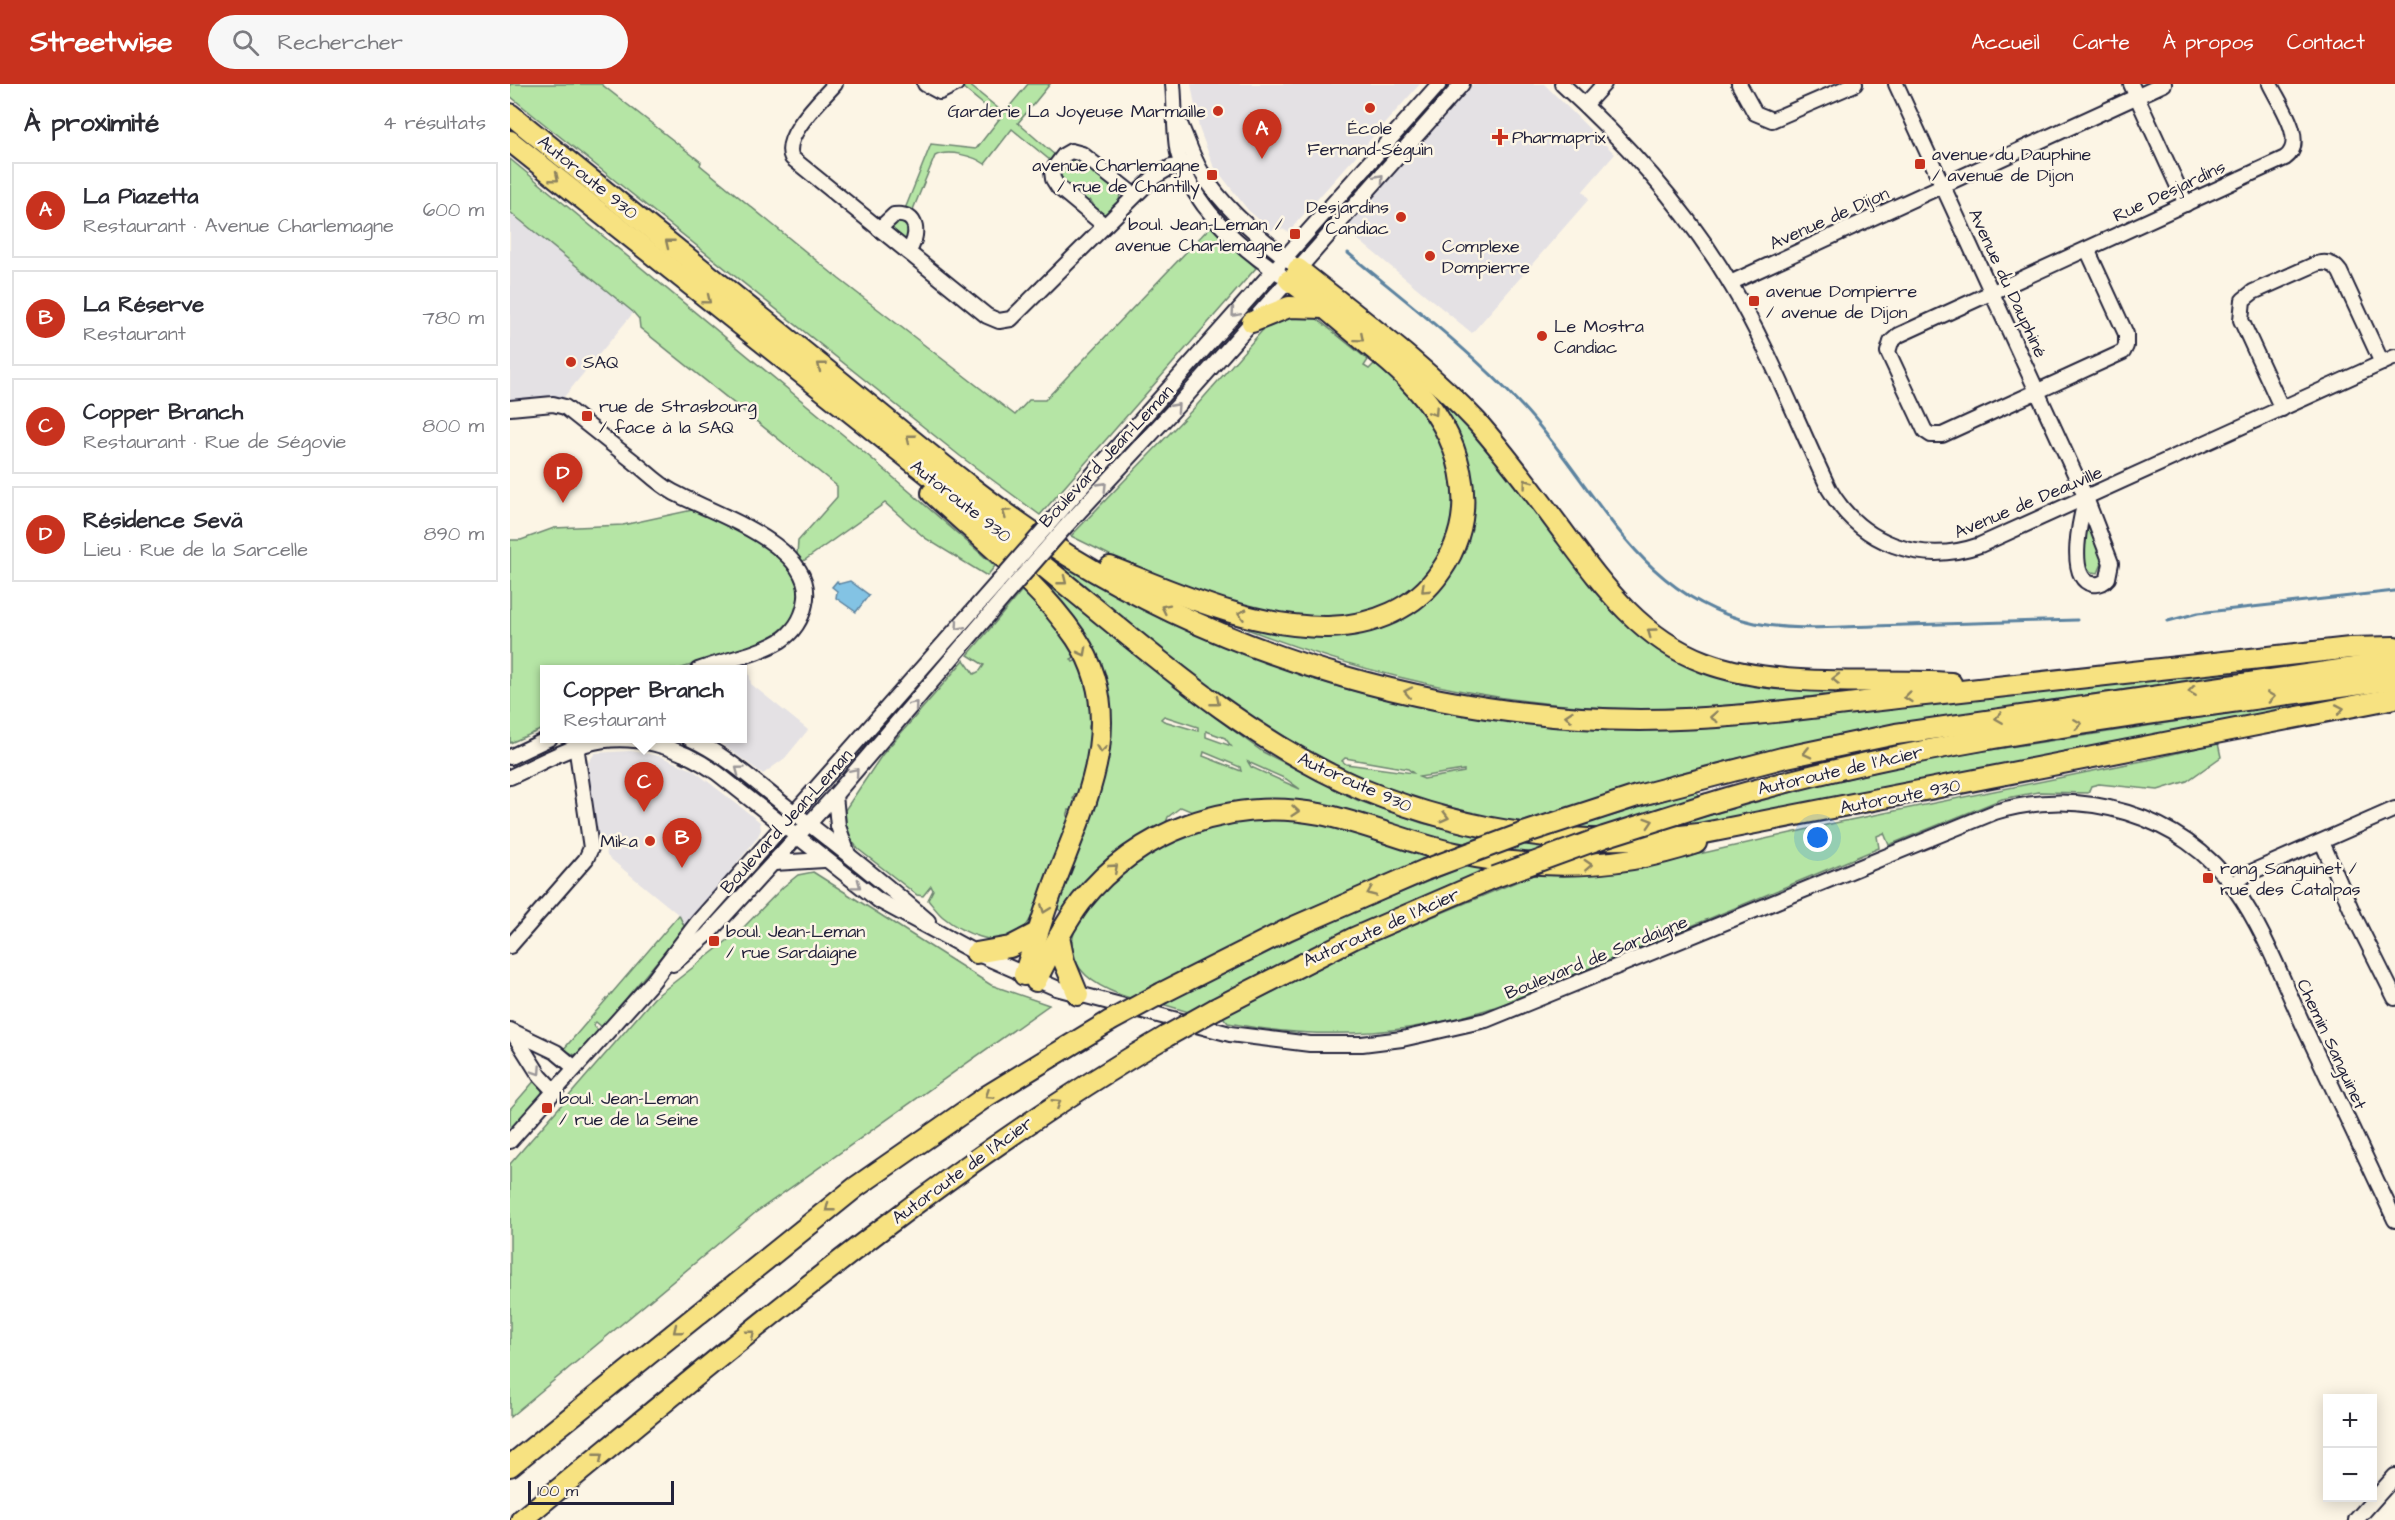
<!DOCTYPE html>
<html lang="fr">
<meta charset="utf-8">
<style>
body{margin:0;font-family:"Architects Daughter",sans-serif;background:#f7f7f7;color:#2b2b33}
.controls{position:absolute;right:18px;bottom:18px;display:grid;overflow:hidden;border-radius:0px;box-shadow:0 3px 15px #0003}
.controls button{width:54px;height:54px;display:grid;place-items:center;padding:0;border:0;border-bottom:2px solid #e1e1e2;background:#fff;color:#2b2b33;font:30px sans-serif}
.scale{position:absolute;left:18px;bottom:15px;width:146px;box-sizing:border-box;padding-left:6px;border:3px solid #22223b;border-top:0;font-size:16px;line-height:21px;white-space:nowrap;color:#22223b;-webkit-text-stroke:4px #fcf5e5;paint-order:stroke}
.you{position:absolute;left:1308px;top:754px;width:21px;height:21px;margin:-15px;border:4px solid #fff;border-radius:50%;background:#1a73e8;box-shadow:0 0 0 9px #1a73e833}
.badge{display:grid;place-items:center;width:39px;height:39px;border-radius:50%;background:#c8321e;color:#fff;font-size:20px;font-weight:700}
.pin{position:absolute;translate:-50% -50px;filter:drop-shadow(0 2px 3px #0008)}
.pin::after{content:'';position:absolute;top:32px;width:21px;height:18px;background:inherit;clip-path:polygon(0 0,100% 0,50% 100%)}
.popup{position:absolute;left:30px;top:581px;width:207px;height:78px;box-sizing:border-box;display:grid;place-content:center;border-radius:0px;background:#fff;filter:drop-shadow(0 2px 4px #0005);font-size:20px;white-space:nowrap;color:#7c7c81}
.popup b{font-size:22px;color:#2b2b33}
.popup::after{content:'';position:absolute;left:50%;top:100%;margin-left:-12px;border:12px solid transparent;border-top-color:#fff}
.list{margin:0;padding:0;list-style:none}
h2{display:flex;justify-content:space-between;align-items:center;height:78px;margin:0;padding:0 24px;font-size:26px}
h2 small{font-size:20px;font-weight:400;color:#7c7c81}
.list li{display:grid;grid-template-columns:39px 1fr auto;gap:18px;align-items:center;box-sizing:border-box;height:96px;margin:0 12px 12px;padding:0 12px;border:2px solid #e1e1e2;border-radius:0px}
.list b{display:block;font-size:22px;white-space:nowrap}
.list p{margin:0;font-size:20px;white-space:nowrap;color:#7c7c81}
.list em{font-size:20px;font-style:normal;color:#7c7c81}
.icon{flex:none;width:33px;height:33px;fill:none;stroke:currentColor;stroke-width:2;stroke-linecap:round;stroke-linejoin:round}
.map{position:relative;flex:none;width:1885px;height:1436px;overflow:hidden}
header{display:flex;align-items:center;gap:36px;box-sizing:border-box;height:84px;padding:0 30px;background:#c8321e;color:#fff}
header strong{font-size:28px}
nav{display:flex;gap:33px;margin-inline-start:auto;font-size:21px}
.search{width:420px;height:54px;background:#f7f7f7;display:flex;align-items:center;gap:15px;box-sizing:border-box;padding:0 21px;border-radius:33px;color:#7c7c81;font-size:22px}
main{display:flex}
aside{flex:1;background:#fff}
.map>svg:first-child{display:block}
.built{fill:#e4e1e4}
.green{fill:#b5e5a5;stroke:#6c8470;stroke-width:1.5;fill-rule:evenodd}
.water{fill:#83c3e4;stroke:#5c83a0;stroke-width:1.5}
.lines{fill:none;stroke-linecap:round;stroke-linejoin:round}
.stream{stroke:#5c83a0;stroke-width:3}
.minor-casing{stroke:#22223b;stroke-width:18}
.highway-casing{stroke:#22223b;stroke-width:24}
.minor{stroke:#fcf5e5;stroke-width:14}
.highway{stroke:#f7e281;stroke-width:20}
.minor-bridge-casing{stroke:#22223b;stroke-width:18;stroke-linecap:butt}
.highway-bridge-casing{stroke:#22223b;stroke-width:24;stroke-linecap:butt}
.minor-bridge{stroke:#fcf5e5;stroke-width:14}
.highway-bridge{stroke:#f7e281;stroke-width:20}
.oneway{stroke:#8c825e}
.oneway2{stroke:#9a9698}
.poi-dot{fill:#c8321e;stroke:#fcf5e5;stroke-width:2}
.labels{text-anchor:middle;stroke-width:5;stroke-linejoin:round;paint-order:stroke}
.poi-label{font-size:18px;fill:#22223b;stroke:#fcf5e5;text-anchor:start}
.street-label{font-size:18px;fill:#22223b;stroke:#fcf5e5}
</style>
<header>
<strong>Streetwise</strong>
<div class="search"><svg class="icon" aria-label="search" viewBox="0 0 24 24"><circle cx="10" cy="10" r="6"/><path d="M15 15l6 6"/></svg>Rechercher</div>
<nav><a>Accueil</a><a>Carte</a><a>À propos</a><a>Contact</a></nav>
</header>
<main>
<aside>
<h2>À proximité<small>4 résultats</small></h2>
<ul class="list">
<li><span class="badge">A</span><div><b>La Piazetta</b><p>Restaurant · Avenue Charlemagne</p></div><em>600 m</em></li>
<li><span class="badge">B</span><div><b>La Réserve</b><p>Restaurant</p></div><em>780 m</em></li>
<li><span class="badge">C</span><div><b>Copper Branch</b><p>Restaurant · Rue de Ségovie</p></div><em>800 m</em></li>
<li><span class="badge">D</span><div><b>Résidence Sevä</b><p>Lieu · Rue de la Sarcelle</p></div><em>890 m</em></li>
</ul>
</aside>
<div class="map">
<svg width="1885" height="1436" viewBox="0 0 1885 1436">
<rect width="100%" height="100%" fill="#fcf5e5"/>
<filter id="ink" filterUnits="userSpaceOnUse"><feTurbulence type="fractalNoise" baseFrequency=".0167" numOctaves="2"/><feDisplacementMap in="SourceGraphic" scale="12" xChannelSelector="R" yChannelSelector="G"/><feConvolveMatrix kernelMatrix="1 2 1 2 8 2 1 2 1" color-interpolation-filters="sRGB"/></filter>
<g filter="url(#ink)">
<g class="built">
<polygon points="681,0 910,0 778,148 772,145 761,146 738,126 703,81 689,44"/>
<polygon points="963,0 1034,0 1105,70 1073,107 1079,115 962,249 835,145"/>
<polygon points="0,128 124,228 54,313 0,318"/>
<polygon points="237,577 241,600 298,646 275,674 253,690 205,655 233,654 233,586 211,585"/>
<polygon points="121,667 149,672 183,686 250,738 251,746 247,754 175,844 169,831 97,772 95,758 87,758 76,684 79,683 78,679 85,669"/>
</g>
<g class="green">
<polygon points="0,0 91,0 191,78 190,81 329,195 505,331 519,316 535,316 701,142 746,184 530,431 450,372 28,35 0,12"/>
<path d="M454 0H458L494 29 518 0H540L508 39 546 72 541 77 502 45 475 80C464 72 438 65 425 72L402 128 395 125 421 60 466 65 490 34 452 3Z"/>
<polygon points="561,73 566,73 610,107 609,119 596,131 581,123 583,120 580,116 577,119 549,96 548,87"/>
<polygon points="0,75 361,374 485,482 477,492 415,454 375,419 292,478 287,471 288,457 327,413 327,402 130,244 129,235 123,228 0,128"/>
<polygon points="391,137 398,141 401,148 397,157 380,144 383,138"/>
<polygon points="797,231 806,234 858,276 854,282 859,285 864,280 895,304 936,362 948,411 942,454 914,499 866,529 805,536 726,522 636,489 561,452 687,321 758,240 767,234"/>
<path d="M919 298 1157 567 1372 605C1295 613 1218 624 1141 625 981 625 824 584 678 521L745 540 891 532 960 435 912 301Z"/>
<path d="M187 425C220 442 303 477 287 523 281 540 268 550 252 558L169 585 35 586V644L0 659V456H11L44 444 113 441Z"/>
<polygon points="1577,436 1593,477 1588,489 1581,488 1574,481"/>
<path d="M542 472C659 544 784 599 919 624 956 631 994 635 1032 639L1722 584V590C1557 614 1392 636 1229 674 1175 686 1121 703 1068 720 1051 725 1024 739 1007 740 986 741 953 729 932 723 775 678 664 574 538 476ZM835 674 898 685 903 689 836 680 832 677ZM954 686V688L914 695 909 693Z"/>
<path d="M527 490 709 636 753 668 847 716 912 739 971 753 945 763 842 732 685 729 671 723 658 733 655 741 554 830 546 823C573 752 605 692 597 614L522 495ZM654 632 688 643V647L654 637 651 635ZM696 647 715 654 721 662 696 653ZM694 668 730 683 731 687 693 672ZM738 678 776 695 790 705 741 683Z"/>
<path d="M513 505C532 525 553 547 565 573L561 575 563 578 567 576 578 605 583 642H579V646H583L569 712 565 710 563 715 567 717 563 727 559 726 557 732 560 734C550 759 528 834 510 849 489 866 451 848 433 833 428 829 423 822 418 816L423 806 421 802 413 812 407 811 348 765 337 750 335 726 372 671 454 576 464 590 470 587 474 581 458 571Z"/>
<polygon points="1786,619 1787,625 1213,738 1147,746 1300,703 1428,674"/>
<path d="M1708 659 1711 673 1677 697 1648 706 1589 700 1581 702 1578 709 1528 708 1492 715 1379 761 1374 749 1367 752 1369 764 996 919C906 952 812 957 718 939L713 933 857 860 1030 788 1154 778 1325 739 1642 675Z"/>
<polygon points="1185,707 1192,713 1084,748 1058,745"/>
<path d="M762 732 827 742 864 756 923 772 782 832 620 914C486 872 618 772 685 745 705 737 739 736 762 732Z"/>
<polygon points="1016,760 1040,763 1015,773 988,769"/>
<polygon points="962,779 987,784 682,929 652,920 816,840"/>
<polygon points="303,788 481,901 539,921 245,1129 0,1333 0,1080 144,914 232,845 273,803 288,791"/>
<polygon points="169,831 175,844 92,943 86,938 83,941 89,947 74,966 65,971 53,966"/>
<polygon points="26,995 32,1005 32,1013 0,1048 0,1025"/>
</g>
<polygon class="water" points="327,497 329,500 340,497 359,511 346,528 326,514 327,507 322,503"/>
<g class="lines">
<g class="stream">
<path d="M838 169C898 219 959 265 1012 322 1088 403 1125 512 1245 539 1284 547 1323 543 1363 542 1431 540 1499 538 1567 536"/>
<polyline points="1658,537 1688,529 1885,507"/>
</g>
<defs>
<g id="minor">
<path d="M325 0C311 16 271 53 282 74L477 232 489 237 501 235 644 93 661 83 686 78"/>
<polyline points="415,0 430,8 446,0"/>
<path d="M663 0C665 18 664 53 668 69 681 121 727 161 770 190"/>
<path d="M1052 0C1117 59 1175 123 1220 199 1259 264 1286 336 1319 405 1350 459 1410 482 1470 461L1885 273"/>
<polyline points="1229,0 1245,29 1262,36 1345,0"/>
<path d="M1386 0 1576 414 1601 479 1598 494C1594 499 1588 501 1582 500 1556 494 1571 432 1576 414"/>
<polyline points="1621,0 1676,120"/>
<polyline points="1075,21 1094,0"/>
<path d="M669 38C677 54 682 73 692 89 715 126 747 150 780 178"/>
<polyline points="594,141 548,103 543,95 542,87 554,71 561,67 572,70 624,111"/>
<path d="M369 145 384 131C410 128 409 153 398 168"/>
<path d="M1577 165 1616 250V262L1613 268 1432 351H1421L1415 347 1378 268 1381 258 1389 251 1775 74C1798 58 1769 19 1760 0"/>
<polyline points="1220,199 1654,0"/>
<path d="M0 324 43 320 55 323C78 341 100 359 123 377 136 387 148 400 163 408 201 429 309 462 295 520 292 535 283 549 270 557 246 571 215 576 188 586"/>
<path d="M1772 325 1731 236 1733 216 1743 208 1806 180C1816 177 1824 179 1830 188L1872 279"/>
<polyline points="545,433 929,0"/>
<polyline points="557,441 671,318 952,0"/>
<path d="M179 654C215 670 246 699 277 723 325 760 372 797 418 837"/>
<polyline points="0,673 40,654"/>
<path d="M0 693C25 682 50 667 76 660 122 647 170 663 207 689L368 816 466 869 546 904 720 950 800 960H852L892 955 976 936 1485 728C1570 702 1672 730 1725 805 1755 847 1774 900 1796 947 1826 1010 1855 1073 1885 1136"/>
<polyline points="325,711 328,742 338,770"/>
<polyline points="1812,758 1845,834 1885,914"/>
<polyline points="264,779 314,776"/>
<polyline points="1722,801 1737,790 1885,725"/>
<polyline points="0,862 76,775 81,764 65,654"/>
<polyline points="163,880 197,851 325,711 500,506"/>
<polyline points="0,946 46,968 65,984"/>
<polyline points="3,949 30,992 44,1007"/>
<polyline points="0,1057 143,897 187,839 488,498"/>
<polyline points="1846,1436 1885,1392"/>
</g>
<g id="highway">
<path d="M0 30C108 118 216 205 325 293 401 355 476 420 559 472 728 576 932 635 1130 636 1229 636 1327 620 1424 610 1563 595 1701 579 1840 564L1885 563"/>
<path d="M0 57C166 191 333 324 501 456 612 543 724 652 854 706 961 750 1075 764 1189 750L1885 614"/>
<path d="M788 185C849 234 914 281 967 338 996 371 1022 406 1048 441 1089 496 1127 553 1194 578 1269 606 1362 594 1441 599"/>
<polyline points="742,238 779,223 815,224"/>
<path d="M422 409C471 455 528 498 566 554 619 634 576 718 546 796 534 828 525 859 514 891"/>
<path d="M600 483C669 510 742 544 818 543 862 542 906 525 931 487 974 424 950 349 900 298 884 280 864 266 846 250 824 232 802 212 779 196"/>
<polyline points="1127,712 1272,674 1386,650 1885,578"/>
<path d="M1198 720C1422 652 1655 629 1885 595"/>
<polyline points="549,853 554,877 568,911"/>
<polyline points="466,869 500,863 525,850"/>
<path d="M526 897C539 870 553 842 571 818 628 746 721 713 810 730 856 739 899 759 945 769 1026 786 1108 786 1186 759"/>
<polyline points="652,909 777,846 915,786"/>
<polyline points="707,924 844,854 985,793"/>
<polyline points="0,1382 346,1103 477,1012 600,937"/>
<path d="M11 1436C219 1266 424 1088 657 952"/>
</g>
</defs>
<use href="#minor" class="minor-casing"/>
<use href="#highway" class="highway-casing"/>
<use href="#minor" class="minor"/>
<use href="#highway" class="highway"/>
<defs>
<g id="minor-bridge">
<polyline points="488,498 545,433"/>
<polyline points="500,506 557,441"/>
</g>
<g id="highway-bridge">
<polyline points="915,786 1014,749 1127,712"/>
<polyline points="985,793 1094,753 1198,720"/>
<polyline points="600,937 652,909"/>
<polyline points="657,952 707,924"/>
</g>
</defs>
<use href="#minor-bridge" class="minor-bridge-casing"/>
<use href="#highway-bridge" class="highway-bridge-casing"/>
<use href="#minor-bridge" class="minor-bridge"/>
<use href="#highway-bridge" class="highway-bridge"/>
</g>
<defs><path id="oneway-chevron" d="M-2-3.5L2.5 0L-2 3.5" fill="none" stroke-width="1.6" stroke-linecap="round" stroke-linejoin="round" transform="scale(1.5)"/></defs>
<g class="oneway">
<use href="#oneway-chevron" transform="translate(45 94) rotate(39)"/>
<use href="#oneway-chevron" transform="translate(159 159) rotate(-141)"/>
<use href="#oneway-chevron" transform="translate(197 216) rotate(39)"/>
<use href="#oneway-chevron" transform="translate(850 254) rotate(40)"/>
<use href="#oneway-chevron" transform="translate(311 282) rotate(-141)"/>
<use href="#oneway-chevron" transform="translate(924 328) rotate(56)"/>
<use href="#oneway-chevron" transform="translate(400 354) rotate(-141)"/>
<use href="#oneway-chevron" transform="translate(1017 399) rotate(-127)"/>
<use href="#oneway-chevron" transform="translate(496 429) rotate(-145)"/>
<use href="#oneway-chevron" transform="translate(553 497) rotate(38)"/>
<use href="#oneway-chevron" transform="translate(915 505) rotate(136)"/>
<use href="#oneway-chevron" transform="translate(655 524) rotate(-154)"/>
<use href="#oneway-chevron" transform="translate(732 530) rotate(-165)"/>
<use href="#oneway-chevron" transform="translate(1141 548) rotate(-144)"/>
<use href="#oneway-chevron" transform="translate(573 568) rotate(62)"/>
<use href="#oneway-chevron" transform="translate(1326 595) rotate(-179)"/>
<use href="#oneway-chevron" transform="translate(1682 607) rotate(172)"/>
<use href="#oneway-chevron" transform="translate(898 608) rotate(-168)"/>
<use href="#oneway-chevron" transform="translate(1398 613) rotate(174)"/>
<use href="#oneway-chevron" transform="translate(1761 613) rotate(-8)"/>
<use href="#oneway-chevron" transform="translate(706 618) rotate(38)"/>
<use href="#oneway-chevron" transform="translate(1830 625) rotate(-11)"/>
<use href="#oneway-chevron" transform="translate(1059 632) rotate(-175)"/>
<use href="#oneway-chevron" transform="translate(1204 633) rotate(176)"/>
<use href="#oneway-chevron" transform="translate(1489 634) rotate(172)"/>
<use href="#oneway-chevron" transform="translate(1568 640) rotate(-8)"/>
<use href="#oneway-chevron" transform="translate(591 665) rotate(97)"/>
<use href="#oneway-chevron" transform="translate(1297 669) rotate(167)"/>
<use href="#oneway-chevron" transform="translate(785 727) rotate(5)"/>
<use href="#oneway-chevron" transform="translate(935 733) rotate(15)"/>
<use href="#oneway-chevron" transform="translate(1139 738) rotate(-18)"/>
<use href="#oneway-chevron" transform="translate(1078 781) rotate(-3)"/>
<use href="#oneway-chevron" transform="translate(604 784) rotate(-41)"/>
<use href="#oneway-chevron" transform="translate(861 808) rotate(157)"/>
<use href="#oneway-chevron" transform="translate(535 825) rotate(111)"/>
<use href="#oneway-chevron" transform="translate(479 1011) rotate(147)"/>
<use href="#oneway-chevron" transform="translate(547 1019) rotate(-33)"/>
<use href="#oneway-chevron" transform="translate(319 1124) rotate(142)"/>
<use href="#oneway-chevron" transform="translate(167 1246) rotate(141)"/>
<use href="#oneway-chevron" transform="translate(241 1250) rotate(-39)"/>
<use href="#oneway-chevron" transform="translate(89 1373) rotate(-39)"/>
</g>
<g class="oneway2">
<use href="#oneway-chevron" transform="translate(870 94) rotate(-48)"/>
<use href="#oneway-chevron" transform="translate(725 229) rotate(131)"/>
<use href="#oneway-chevron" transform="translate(666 323) rotate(-48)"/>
<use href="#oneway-chevron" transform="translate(593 402) rotate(-46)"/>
<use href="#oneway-chevron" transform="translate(449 542) rotate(131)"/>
<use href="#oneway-chevron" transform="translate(404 621) rotate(-49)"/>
<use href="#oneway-chevron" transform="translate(229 686) rotate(-143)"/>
<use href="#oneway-chevron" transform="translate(345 688) rotate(-49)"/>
<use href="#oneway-chevron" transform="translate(347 801) rotate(37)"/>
<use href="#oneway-chevron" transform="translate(27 987) rotate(56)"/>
</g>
</g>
<g class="poi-dot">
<circle cx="860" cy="24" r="6"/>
<circle cx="708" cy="27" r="6"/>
<path d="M987 44h6v6h6v6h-6v6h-6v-6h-6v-6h6z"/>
<rect x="1404" y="74" width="12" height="12" rx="3"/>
<rect x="696" y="85" width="12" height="12" rx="3"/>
<circle cx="891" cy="133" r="6"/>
<rect x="779" y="144" width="12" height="12" rx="3"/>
<circle cx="920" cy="172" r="6"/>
<rect x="1238" y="211" width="12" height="12" rx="3"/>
<circle cx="1032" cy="252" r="6"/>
<circle cx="61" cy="278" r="6"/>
<rect x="71" y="326" width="12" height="12" rx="3"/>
<circle cx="140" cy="757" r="6"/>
<rect x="1692" y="788" width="12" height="12" rx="3"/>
<rect x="198" y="851" width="12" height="12" rx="3"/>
<rect x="31" y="1018" width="12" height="12" rx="3"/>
</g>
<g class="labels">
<g class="poi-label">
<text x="696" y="33" text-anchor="end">Garderie La Joyeuse Marmaille</text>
<text x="860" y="50" text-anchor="middle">École<tspan x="860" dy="21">Fernand-Séguin</tspan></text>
<text x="1002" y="59">Pharmaprix</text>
<text x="1422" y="76">avenue du Dauphine<tspan x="1422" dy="21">/ avenue de Dijon</tspan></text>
<text x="690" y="87" text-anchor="end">avenue Charlemagne<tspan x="690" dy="21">/ rue de Chantilly</tspan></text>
<text x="879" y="129" text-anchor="end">Desjardins<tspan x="879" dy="21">Candiac</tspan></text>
<text x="773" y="146" text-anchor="end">boul. Jean-Leman /<tspan x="773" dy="21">avenue Charlemagne</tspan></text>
<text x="932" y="168">Complexe<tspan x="932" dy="21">Dompierre</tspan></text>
<text x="1256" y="213">avenue Dompierre<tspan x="1256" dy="21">/ avenue de Dijon</tspan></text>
<text x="1044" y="248">Le Mostra<tspan x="1044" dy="21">Candiac</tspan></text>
<text x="73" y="284">SAQ</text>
<text x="89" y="328">rue de Strasbourg<tspan x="89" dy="21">/ face à la SAQ</tspan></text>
<text x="128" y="763" text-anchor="end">Mika</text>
<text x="1710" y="790">rang Sanguinet /<tspan x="1710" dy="21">rue des Catalpas</tspan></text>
<text x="216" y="853">boul. Jean-Leman<tspan x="216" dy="21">/ rue Sardaigne</tspan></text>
<text x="49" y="1020">boul. Jean-Leman<tspan x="49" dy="21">/ rue de la Seine</tspan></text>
</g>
<g class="street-label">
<text transform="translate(78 93) rotate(39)" y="6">Autoroute 930</text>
<text transform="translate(1659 107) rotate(-25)" y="6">Rue Desjardins</text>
<text transform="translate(1319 134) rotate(-24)" y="6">Avenue de Dijon</text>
<text transform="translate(1498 199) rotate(65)" y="6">Avenue du Dauphiné</text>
<text transform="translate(596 372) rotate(-47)" y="6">Boulevard Jean-Leman</text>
<text transform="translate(451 417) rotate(38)" y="6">Autoroute 930</text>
<text transform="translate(1518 418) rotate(-23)" y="6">Avenue de Deauville</text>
<text transform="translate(1330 686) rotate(-13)" y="6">Autoroute de l'Acier</text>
<text transform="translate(845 698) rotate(24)" y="6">Autoroute 930</text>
<text transform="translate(1390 712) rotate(-11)" y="6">Autoroute 930</text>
<text transform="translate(276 737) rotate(-48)" y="6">Boulevard Jean-Leman</text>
<text transform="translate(871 843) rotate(-24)" y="6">Autoroute de l'Acier</text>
<text transform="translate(1086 873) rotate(-22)" y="6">Boulevard de Sardaigne</text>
<text transform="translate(1822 960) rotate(65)" y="6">Chemin Sanguinet</text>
<text transform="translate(452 1086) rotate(-36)" y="6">Autoroute de l'Acier</text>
</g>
</g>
</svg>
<div class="controls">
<button>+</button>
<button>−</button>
</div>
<div class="scale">100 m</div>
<div class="you"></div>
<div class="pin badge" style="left:752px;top:75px">A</div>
<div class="pin badge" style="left:172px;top:784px">B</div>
<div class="pin badge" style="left:134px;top:728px">C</div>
<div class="popup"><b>Copper Branch</b>Restaurant</div>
<div class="pin badge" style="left:53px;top:419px">D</div>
</div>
</main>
